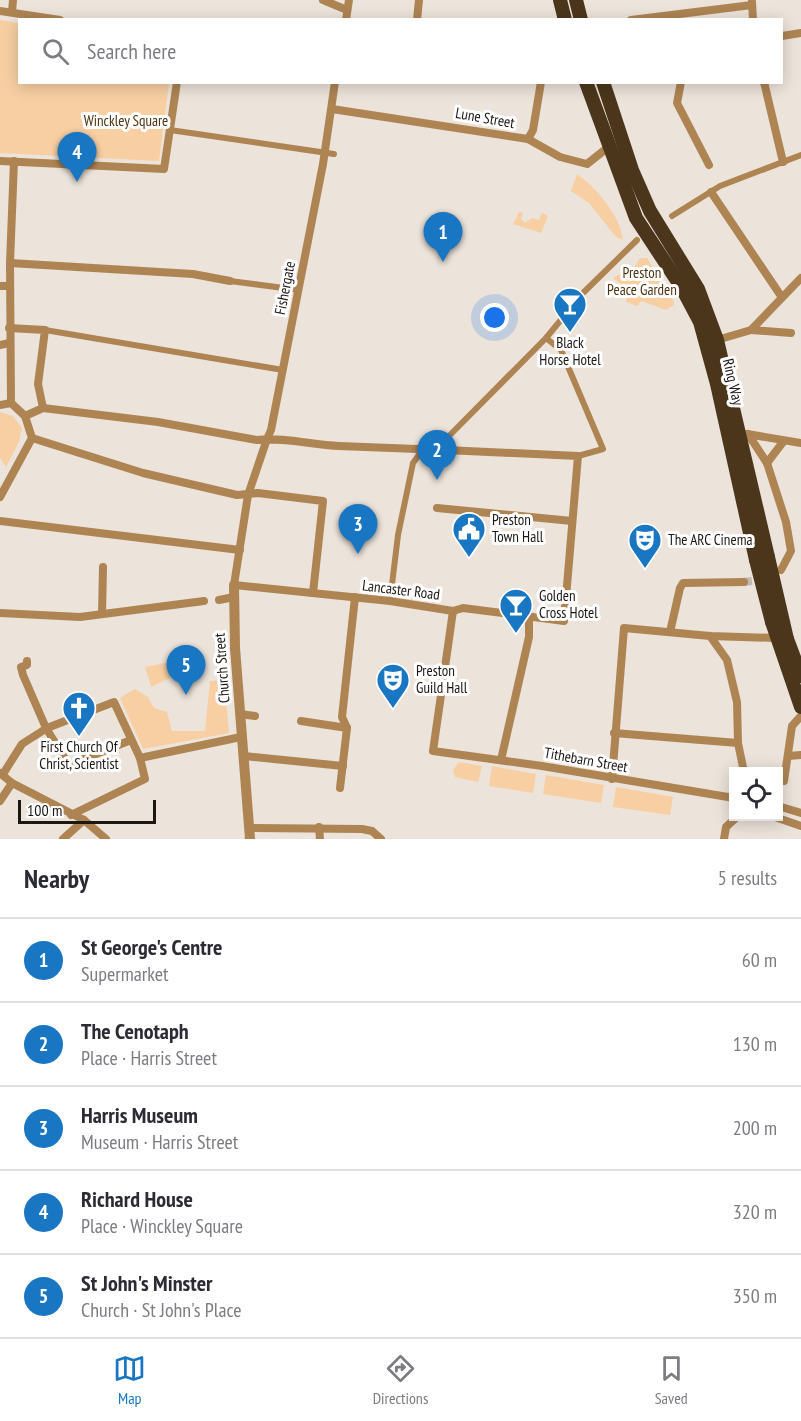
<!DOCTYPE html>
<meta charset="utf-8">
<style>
body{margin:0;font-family:"PT Sans Narrow",sans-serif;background:#f7f7f7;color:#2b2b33}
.controls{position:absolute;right:18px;bottom:18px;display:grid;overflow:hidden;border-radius:0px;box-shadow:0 3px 15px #0003}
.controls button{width:54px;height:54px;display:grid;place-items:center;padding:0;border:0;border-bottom:2px solid #e1e1e2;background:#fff;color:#2b2b33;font:30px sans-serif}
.scale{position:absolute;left:18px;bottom:15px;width:138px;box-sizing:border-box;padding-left:6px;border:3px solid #1b1814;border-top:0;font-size:16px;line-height:21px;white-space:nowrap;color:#1b1814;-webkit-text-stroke:4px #fff;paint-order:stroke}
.you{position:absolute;left:495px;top:318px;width:21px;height:21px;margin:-15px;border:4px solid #fff;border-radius:50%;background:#1a73e8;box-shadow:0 0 0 9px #1a73e833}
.badge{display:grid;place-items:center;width:39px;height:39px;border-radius:50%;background:#1876c2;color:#fff;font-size:20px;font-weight:700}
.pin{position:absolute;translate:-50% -50px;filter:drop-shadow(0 2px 3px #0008)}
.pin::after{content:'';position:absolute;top:32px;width:21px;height:18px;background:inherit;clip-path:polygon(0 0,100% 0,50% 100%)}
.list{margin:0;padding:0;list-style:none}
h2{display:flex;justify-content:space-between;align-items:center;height:78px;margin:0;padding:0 24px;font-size:26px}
h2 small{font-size:20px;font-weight:400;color:#7c7c81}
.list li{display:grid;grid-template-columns:39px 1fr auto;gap:18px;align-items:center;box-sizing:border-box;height:84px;padding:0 24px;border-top:2px solid #e1e1e2}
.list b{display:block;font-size:22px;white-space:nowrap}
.list p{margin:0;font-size:20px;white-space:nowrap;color:#7c7c81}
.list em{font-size:20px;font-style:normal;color:#7c7c81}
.icon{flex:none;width:33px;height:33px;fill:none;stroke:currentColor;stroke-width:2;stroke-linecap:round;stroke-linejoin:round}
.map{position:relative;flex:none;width:801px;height:839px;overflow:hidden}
.search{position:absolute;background:#fff;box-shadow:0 3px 15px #0003;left:18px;right:18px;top:18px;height:66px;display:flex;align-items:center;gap:15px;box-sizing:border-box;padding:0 21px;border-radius:0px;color:#7c7c81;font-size:22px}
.sheet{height:498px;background:#fff}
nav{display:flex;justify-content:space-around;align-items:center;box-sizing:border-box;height:84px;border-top:2px solid #e1e1e2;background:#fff;font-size:16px;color:#7c7c81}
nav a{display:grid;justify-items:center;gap:3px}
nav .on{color:#1876c2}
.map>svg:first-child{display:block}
.green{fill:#f8cfa3}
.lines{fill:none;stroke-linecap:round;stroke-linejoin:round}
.minor-tunnel{stroke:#c2bab2;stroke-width:8;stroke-dasharray:8 4;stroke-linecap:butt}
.pedestrian{stroke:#ae8453;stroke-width:6}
.minor{stroke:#ae8453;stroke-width:8}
.tertiary{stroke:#ae8453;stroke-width:10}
.trunk{stroke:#4b361b;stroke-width:14}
.trunk-bridge{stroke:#4b361b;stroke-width:14}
.labels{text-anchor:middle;stroke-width:6;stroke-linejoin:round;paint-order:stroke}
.street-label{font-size:15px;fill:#1b1814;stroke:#fff}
.park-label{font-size:15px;fill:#4f3411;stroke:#fff}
.poi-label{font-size:15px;fill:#1b1814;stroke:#fff;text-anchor:start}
</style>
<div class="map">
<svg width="801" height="839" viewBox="0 0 801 839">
<rect width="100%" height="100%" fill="#ece3da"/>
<g class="green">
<polygon points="0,20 19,23 20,82 169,83 159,161 0,153"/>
<path d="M577 174C596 187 621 217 623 240L616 237 589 203 571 191Z"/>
<polygon points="519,212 523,213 521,219 525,223 532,218 539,220 542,213 548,216 541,233 513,224"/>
<polygon points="640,258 647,258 661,281 671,290 674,305 666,310 641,301 637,306 626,302 629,291 613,278 635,266"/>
<polygon points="0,412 13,416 22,428 19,442 6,467 0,458"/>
<polygon points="170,662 170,678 151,687 145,667"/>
<polygon points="224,680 229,733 143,749 120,698 135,689 148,697 154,708 167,712 172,731 205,731 210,681"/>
<polygon points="459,762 482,766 478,782 455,777 453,770"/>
<polygon points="492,766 536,774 533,793 489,786"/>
<polygon points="546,775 604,785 601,803 543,794"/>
<polygon points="616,787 673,797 670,815 613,807"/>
</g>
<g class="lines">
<polyline class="minor-tunnel" points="744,582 766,579"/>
<g class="pedestrian">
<polyline points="170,130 334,154"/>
<polyline points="672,216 720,186 801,155"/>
<polyline points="230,281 299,290"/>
<polyline points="45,330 283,370"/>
<polyline points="546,338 561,350 603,449 578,456"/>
<polyline points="390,601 398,535 413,463 424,448 449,436 546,338 583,293 637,240"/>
</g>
<g class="minor">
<polyline points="323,0 347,10"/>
<polyline points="752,2 753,20"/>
<polyline points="0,11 60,20"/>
<polyline points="12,12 13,0"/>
<polyline points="346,20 349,0"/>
<polyline points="417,20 419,0"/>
<polyline points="631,20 752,5"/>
<polyline points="782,36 801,33"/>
<polyline points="681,82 677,103 709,165"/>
<polyline points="764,82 783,162"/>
<polyline points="332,109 528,139 560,157 587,164 611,145"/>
<polyline points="528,139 533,130 541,82"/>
<polyline points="0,161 164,169 177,82"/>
<polyline points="711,192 781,296"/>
<polyline points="10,263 193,274 230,281"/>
<polyline points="0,286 10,286"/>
<polyline points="9,328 45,330 38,384 43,408"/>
<polyline points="751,330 791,333"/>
<polyline points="717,340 751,330 801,278"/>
<polyline points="0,345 9,343"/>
<polyline points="11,403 10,263 14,161"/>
<polyline points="0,405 11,403"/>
<path d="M25 416 43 408 158 422 257 440C285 437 312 445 339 446 419 449 498 452 578 456L564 621 463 608 453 611 390 601 234 585 248 495 267 439 271 430 323 164 335 82"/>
<polyline points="747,434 801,443"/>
<polyline points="748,434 767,463 786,522 791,551 781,570"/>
<polyline points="32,438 143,473 237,495 258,493 323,501 313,593"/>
<polyline points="767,463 783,442"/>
<polyline points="0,497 32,438 25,416 11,403"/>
<polyline points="437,508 572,521"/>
<polyline points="0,521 240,550"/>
<polyline points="219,600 234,597"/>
<polyline points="453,611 433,751 542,766 734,798"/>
<polyline points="0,613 80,617 204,601"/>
<polyline points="102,614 103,567"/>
<polyline points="670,632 680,588 683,583 744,582"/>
<polyline points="710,636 727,660 737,702 738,743 744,772"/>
<polyline points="27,661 27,665 21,667 23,675 46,728 69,765 131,740"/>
<polyline points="240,714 255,716"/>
<polyline points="301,721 347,728"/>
<polyline points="614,733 738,743"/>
<polyline points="244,756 343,766"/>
<polyline points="788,756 801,755"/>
<polyline points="140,758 241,737"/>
<polyline points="501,760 529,637 529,617"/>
<polyline points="0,773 12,783 84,820 106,839"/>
<polyline points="3,774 22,744 47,728 114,702 140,758 145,779 71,815"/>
<polyline points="612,779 624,628 710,636 776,638"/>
<polyline points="784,781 792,726 801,716"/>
<polyline points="340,788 347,728 342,717 355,597"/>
<polyline points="0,801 12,783"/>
<polyline points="778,806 801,813"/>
<polyline points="772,816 801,826"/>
<polyline points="319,827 320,839"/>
<polyline points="250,828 362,829 372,831 381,839"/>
<polyline points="63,839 84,820"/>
<polyline points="724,839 726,827 738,816"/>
</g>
<polyline class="tertiary" points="234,585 235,648 250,839"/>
<g class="trunk">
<polyline points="560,0 565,20"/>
<polyline points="576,0 581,20"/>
<polyline points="586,82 636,218 682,288 700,322 717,384 756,560"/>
<polyline points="603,82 632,170 650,211 698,289 717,340 768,557"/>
<polyline points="772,622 801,707"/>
<polyline points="787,639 801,676"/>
</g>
<g class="trunk-bridge">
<polyline points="768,557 787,639"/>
<polyline points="756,560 772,622"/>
</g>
</g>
<defs>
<symbol id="bar-pin" viewBox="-11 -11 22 30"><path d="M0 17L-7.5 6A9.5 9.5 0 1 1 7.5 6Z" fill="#1876c2" stroke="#fff"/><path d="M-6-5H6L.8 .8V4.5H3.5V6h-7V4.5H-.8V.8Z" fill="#fff"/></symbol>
<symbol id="civic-pin" viewBox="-11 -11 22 30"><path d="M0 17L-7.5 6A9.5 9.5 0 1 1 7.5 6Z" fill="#1876c2" stroke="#fff"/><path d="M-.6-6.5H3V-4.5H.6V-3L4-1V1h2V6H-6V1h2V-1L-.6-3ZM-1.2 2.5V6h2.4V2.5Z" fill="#fff"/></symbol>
<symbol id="theatre-pin" viewBox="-11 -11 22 30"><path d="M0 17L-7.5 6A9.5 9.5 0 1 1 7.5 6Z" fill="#1876c2" stroke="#fff"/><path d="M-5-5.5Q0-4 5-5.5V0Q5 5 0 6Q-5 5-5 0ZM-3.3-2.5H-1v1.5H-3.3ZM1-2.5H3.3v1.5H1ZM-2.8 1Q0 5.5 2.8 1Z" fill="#fff"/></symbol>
<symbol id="church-pin" viewBox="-11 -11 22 30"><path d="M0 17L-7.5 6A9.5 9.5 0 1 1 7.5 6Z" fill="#1876c2" stroke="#fff"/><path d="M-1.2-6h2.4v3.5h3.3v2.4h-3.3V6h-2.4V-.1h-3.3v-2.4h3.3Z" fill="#fff"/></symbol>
</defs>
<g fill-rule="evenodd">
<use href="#bar-pin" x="551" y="285" width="38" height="52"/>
<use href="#civic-pin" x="450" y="510" width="38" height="52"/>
<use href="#theatre-pin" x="626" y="521" width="38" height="52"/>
<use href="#bar-pin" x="497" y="586" width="38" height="52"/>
<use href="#theatre-pin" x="374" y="661" width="38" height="52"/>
<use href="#church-pin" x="60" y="689" width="38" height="52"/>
</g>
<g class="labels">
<g class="street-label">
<text transform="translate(485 118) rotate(10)" y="5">Lune Street</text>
<text transform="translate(285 288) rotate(-79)" y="5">Fishergate</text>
<text transform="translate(733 382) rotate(77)" y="5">Ring Way</text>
<text transform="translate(401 590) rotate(7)" y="5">Lancaster Road</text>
<text transform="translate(222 668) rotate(-94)" y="5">Church Street</text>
<text transform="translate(586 760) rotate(10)" y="5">Tithebarn Street</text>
</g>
<g class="park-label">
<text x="126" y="126">Winckley Square</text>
<text x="642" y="278">Preston<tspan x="642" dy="17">Peace Garden</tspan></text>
</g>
<g class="poi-label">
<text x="570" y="348" text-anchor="middle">Black<tspan x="570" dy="17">Horse Hotel</tspan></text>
<text x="492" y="525">Preston<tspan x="492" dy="17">Town Hall</tspan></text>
<text x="668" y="545">The ARC Cinema</text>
<text x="539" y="601">Golden<tspan x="539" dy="17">Cross Hotel</tspan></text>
<text x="416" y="676">Preston<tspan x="416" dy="17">Guild Hall</tspan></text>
<text x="79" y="752" text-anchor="middle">First Church Of<tspan x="79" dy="17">Christ, Scientist</tspan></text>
</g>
</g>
</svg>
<div class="controls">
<button><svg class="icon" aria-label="locate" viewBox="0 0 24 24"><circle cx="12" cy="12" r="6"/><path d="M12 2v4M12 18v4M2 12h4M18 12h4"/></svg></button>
</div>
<div class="scale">100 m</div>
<div class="you"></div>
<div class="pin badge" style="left:443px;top:262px">1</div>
<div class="pin badge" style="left:437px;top:480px">2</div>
<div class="pin badge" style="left:358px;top:554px">3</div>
<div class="pin badge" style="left:77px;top:182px">4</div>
<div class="pin badge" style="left:186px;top:695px">5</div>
<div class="search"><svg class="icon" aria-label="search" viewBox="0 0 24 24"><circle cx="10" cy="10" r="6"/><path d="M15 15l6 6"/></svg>Search here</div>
</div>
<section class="sheet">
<h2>Nearby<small>5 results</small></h2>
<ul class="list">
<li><span class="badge">1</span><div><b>St George's Centre</b><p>Supermarket</p></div><em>60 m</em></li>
<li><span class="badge">2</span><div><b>The Cenotaph</b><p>Place · Harris Street</p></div><em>130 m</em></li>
<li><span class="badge">3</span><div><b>Harris Museum</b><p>Museum · Harris Street</p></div><em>200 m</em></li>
<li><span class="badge">4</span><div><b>Richard House</b><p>Place · Winckley Square</p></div><em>320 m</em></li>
<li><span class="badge">5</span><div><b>St John's Minster</b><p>Church · St John's Place</p></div><em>350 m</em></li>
</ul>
</section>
<nav>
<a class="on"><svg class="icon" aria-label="map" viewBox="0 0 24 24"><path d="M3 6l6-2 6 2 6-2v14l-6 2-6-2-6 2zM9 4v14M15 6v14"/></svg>Map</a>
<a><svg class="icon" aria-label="directions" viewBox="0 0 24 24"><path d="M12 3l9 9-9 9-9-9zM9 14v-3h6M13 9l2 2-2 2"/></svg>Directions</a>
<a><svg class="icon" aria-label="saved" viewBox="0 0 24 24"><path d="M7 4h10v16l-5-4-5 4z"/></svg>Saved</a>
</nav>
